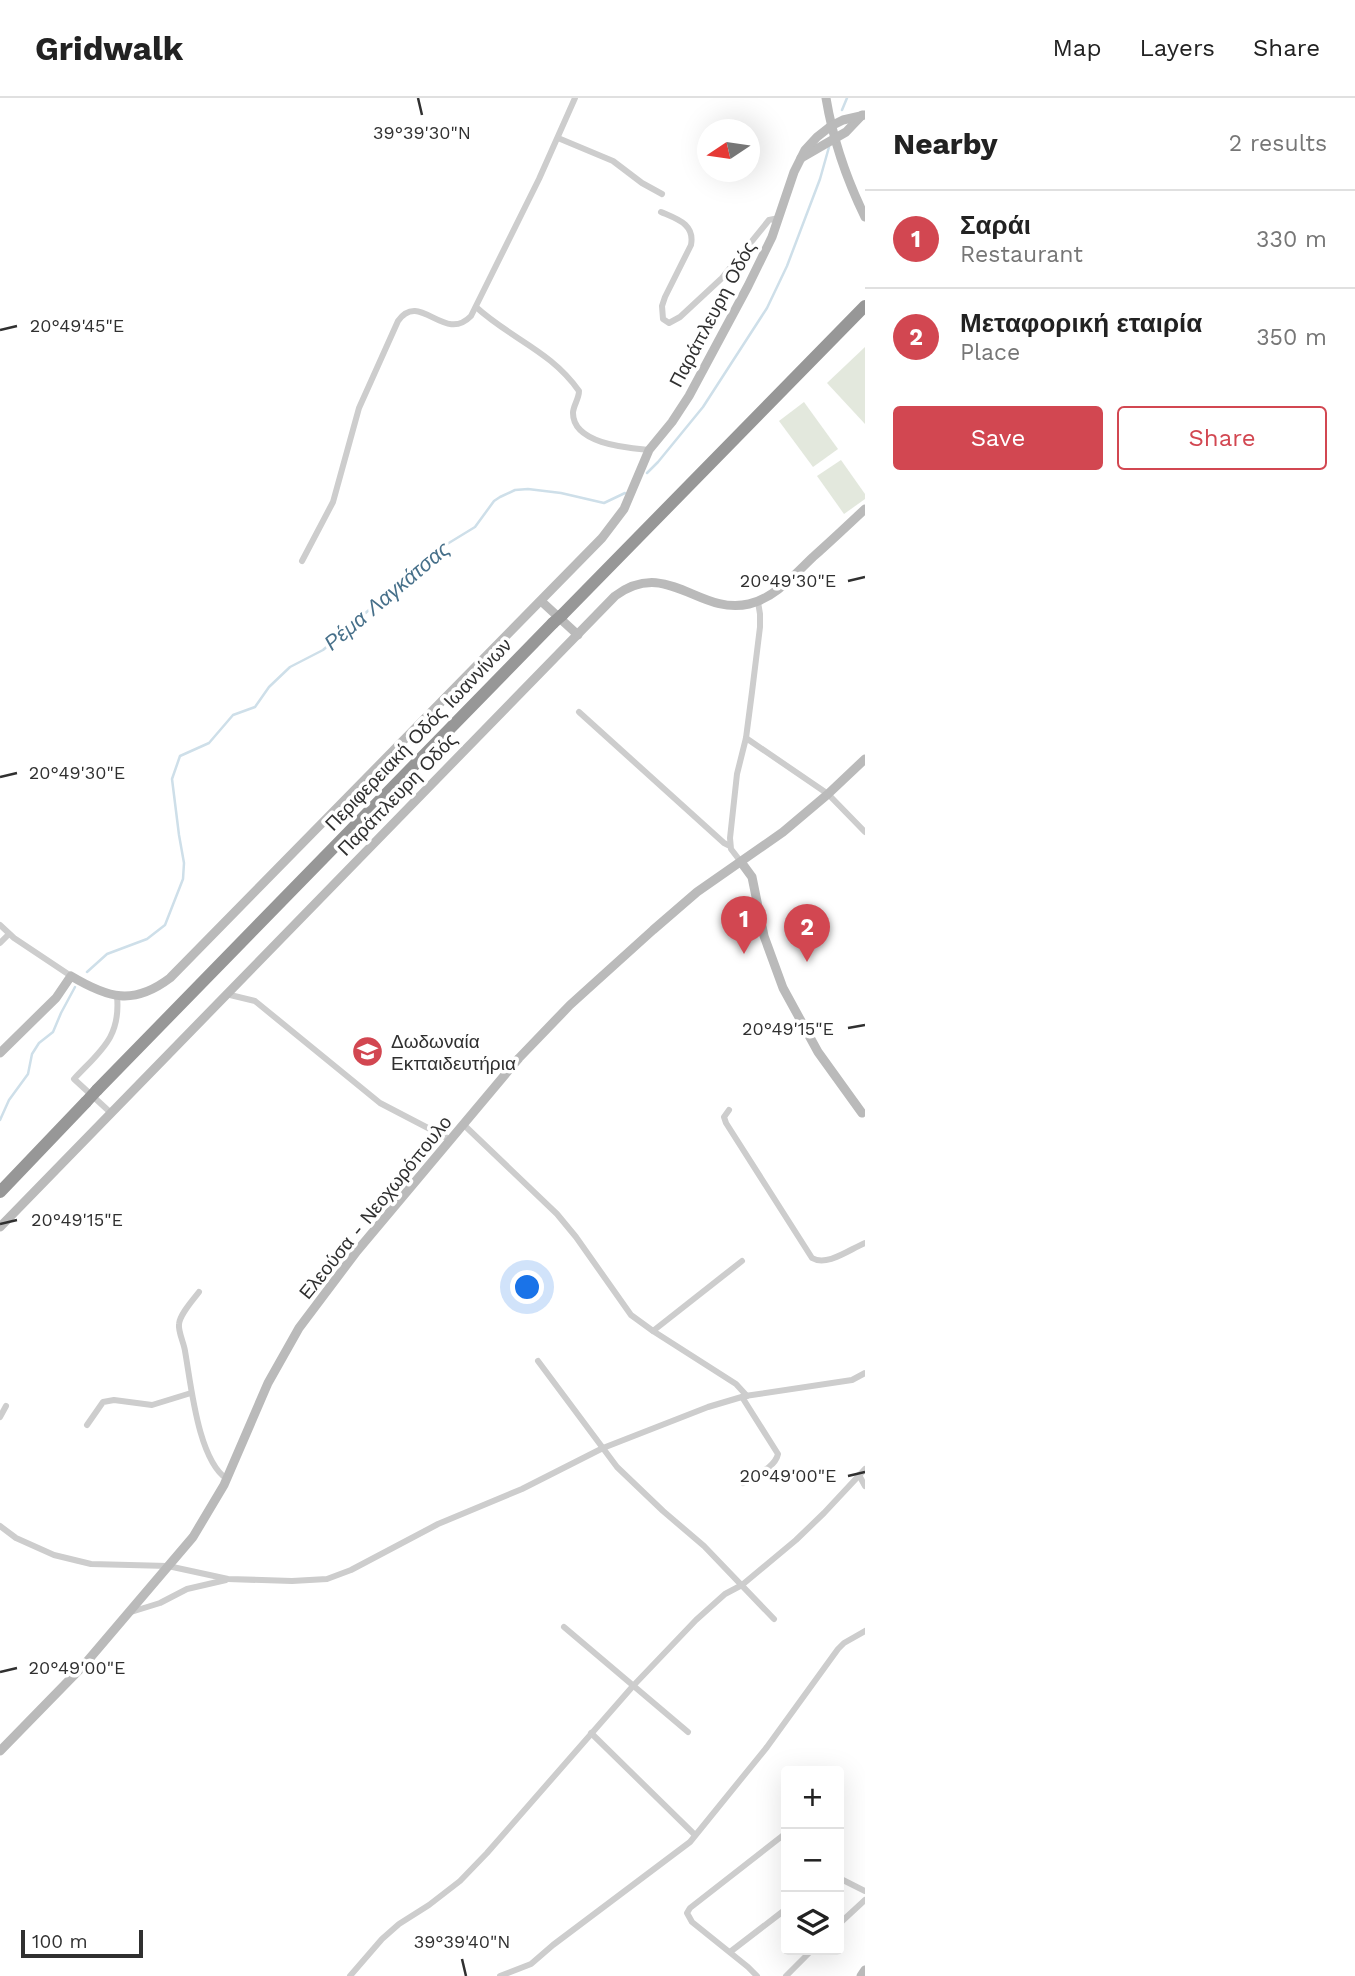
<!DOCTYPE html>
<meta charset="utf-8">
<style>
body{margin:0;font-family:"Work Sans",sans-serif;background:#f2f2f2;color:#222}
.controls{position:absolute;right:21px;bottom:21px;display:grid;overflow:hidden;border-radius:7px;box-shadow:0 7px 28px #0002}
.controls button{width:63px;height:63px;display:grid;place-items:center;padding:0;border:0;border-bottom:2px solid #e0e0e0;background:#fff;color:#222;font:35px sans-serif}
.compass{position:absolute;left:697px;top:21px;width:63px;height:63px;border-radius:50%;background:#fff;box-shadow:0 7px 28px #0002;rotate:257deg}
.scale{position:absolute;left:21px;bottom:18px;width:122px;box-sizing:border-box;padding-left:7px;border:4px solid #303030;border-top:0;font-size:19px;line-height:24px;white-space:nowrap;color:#303030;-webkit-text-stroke:5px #fff;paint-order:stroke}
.you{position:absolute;left:528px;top:1190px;width:24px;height:24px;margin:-18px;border:5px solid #fff;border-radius:50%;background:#1a73e8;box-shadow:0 0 0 10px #1a73e833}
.badge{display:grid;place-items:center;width:46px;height:46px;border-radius:50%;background:#d24751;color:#fff;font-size:23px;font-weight:700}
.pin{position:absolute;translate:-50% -58px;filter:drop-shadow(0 2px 4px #0008)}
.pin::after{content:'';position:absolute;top:37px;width:24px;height:21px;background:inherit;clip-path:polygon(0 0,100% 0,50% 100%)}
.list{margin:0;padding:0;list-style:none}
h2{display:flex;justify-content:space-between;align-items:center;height:91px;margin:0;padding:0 28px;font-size:30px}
h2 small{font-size:23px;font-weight:400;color:#767676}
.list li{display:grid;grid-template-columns:46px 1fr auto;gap:21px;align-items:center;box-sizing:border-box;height:98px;padding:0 28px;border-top:2px solid #e0e0e0}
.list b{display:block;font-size:26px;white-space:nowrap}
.list p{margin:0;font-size:23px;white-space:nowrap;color:#767676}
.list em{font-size:23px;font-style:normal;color:#767676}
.actions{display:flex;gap:14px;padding:21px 28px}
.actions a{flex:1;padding:16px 0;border:2px solid #d24751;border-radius:7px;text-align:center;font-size:24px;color:#d24751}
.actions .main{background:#d24751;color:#fff}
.icon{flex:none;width:38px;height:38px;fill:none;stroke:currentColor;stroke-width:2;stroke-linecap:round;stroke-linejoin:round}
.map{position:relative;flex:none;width:865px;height:1878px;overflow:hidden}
header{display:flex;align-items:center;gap:42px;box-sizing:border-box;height:98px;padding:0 35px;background:#fff;border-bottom:2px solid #e0e0e0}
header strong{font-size:33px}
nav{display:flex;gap:38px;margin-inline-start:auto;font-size:24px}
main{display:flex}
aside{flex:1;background:#fff}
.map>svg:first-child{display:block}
.pitch{fill:#e3e8dd}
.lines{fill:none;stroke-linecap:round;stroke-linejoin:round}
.stream{stroke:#cedfe9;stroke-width:2.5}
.street{stroke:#cdcdcd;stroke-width:6}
.secondary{stroke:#bababa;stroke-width:9}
.highway{stroke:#979797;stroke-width:12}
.highway-bridge{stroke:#979797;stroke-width:12}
.ticks{fill:none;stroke:#303030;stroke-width:2.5}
.labels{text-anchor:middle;stroke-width:7;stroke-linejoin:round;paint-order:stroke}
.street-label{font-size:19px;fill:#303030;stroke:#fff}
.poi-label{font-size:19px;fill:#303030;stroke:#fff;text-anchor:start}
.water-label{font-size:21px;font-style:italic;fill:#47708a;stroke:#fff}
.ticks-label{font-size:18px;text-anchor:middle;fill:#303030;stroke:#fff;stroke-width:7;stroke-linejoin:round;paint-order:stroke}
</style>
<header>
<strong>Gridwalk</strong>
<nav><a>Map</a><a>Layers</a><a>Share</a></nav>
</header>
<main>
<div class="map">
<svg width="865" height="1878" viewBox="0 0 865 1878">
<rect width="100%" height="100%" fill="#fff"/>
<g class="pitch">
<polygon points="865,249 865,326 827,285"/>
<polygon points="804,304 838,351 813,369 779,323"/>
<polygon points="841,362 865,396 865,401 844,416 817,378"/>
</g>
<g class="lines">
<g class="stream">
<polyline points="842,12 847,0"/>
<polyline points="647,375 658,364 703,309 767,210 787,168 820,81 829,49"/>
<polyline points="87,874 107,856 147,841 165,827 183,781 184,765 179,737 172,681 180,658 209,645 233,617 255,609 269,589 290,569 323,552 439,451 475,429 494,403 500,399 515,392 528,391 561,395 604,405 625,395"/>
<polyline points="0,1022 9,1002 28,976 32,956 39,945 53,934 61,915 75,889"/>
</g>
<g class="street">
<polyline points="558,40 613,63 642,85 662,96"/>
<path d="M661 114C677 121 695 126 691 147L665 199 662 208 663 221 669 225 680 219 722 180 769 122 779 120"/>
<path d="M476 209C511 241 551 253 579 293 579 301 573 308 573 315 573 346 628 350 649 352"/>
<path d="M302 463 333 404 359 310 398 223C420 192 444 246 471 218L539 81 575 0"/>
<polyline points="579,614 724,745 730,748"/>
<polyline points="746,640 828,696 865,734"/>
<polyline points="741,764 731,751 730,740 737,676 746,640 752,594 760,529 760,516 758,504"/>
<polyline points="0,827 14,840 71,878"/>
<polyline points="0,845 9,836"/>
<polyline points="226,896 255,903 380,1005 451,1042"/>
<path d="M729 1012 724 1019 726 1025 812 1160C827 1169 850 1151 865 1145"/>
<path d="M111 1015 74 981C100 953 121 940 117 898"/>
<polyline points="464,1027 557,1116 576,1139 631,1217 653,1233 736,1286 747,1298"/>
<path d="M199 1194C193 1202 180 1216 179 1226 178 1234 184 1245 185 1253 191 1286 198 1362 227 1381"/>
<polyline points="653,1233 742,1163"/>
<polyline points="538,1263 617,1369 663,1413 704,1448 774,1521"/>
<path d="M742 1299 778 1356C775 1370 755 1377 743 1385"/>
<polyline points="0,1319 6,1308"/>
<polyline points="87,1327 103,1304 114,1302 152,1307 191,1295"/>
<polyline points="859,1377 865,1388"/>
<polyline points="0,1428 16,1440 54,1457 91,1466 168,1468 228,1481 292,1483 327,1481 351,1472 438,1426 522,1391 603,1350 708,1309 745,1298 852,1282 865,1275"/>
<polyline points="131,1514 160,1505 187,1491 226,1482"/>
<polyline points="564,1529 688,1634"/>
<polyline points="591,1635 695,1737"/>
<polyline points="839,1780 865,1793"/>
<polyline points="839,1826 865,1802"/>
<polyline points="730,1854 786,1811"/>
<polyline points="350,1878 382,1841 399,1826 429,1807 460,1783 487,1755 633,1588 696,1522 725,1496 742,1487 796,1442 824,1415 865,1371"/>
<polyline points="500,1878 531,1866 553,1847 690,1744 767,1649 838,1551 844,1545 865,1533"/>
<polyline points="757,1878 748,1869 692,1824 687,1815 690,1810 786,1735"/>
<polyline points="786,1878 812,1852"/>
</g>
<g class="secondary">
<path d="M826 0C833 42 846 80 865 119"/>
<polyline points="801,60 846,34 862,17"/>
<polyline points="541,503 578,537"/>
<polyline points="741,764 752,779 764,838 783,890 818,954 862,1015"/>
<path d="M0 955 56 900 71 878C108 900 133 908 170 880L602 440 624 411 649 352 672 324 689 298 748 188 772 139 794 74 805 52 817 39 831 28 843 22 865 17"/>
<path d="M0 1129 615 498C667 459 699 518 749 506 775 500 794 477 813 459 831 443 848 427 865 411"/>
<polyline points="0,1653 84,1567 193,1439 224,1387 268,1285 299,1230 357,1153 519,960 570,907 653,832 697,794 783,734 828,696 865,661"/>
<polyline points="861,1878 865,1872"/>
</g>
<g class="highway">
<polyline points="562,517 865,208"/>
<polyline points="97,992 553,525"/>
<polyline points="0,1094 86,1004"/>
</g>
<g class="highway-bridge">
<polyline points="553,525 562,517"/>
<polyline points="86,1004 97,992"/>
</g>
</g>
<path class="ticks" d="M418 0 422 17M0 232 17 228M848 483 865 479M0 679 17 675M848 930 865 927M0 1126 17 1122M848 1378 865 1374M0 1574 17 1570M462 1861 466 1878"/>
<defs>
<symbol id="school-disc" viewBox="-11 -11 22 22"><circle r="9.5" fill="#d24751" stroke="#fff"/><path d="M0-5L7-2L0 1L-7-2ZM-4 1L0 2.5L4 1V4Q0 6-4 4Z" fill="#fff"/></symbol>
</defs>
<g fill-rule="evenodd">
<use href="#school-disc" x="350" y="936" width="35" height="35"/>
</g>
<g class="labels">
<g class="street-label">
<text transform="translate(712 216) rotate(-62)" y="7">Παράπλευρη Οδός</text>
<text transform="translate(418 636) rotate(-46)" y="7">Περιφερειακή Οδός Ιωαννίνων</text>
<text transform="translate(397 696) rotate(-46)" y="7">Παράπλευρη Οδός</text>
<text transform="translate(375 1109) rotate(-51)" y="7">Ελεούσα - Νεοχωρόπουλο</text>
</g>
<g class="poi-label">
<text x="391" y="950">Δωδωναία<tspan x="391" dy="22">Εκπαιδευτήρια</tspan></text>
</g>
<g class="water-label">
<text transform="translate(387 498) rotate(-40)" y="7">Ρέμα Λαγκάτσας</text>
</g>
</g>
<g class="ticks-label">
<text x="422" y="41">39°39'30"N</text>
<text x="77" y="234">20°49'45"E</text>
<text x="788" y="489">20°49'30"E</text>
<text x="77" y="681">20°49'30"E</text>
<text x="788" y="937">20°49'15"E</text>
<text x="77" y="1128">20°49'15"E</text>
<text x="788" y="1384">20°49'00"E</text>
<text x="77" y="1576">20°49'00"E</text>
<text x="462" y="1850">39°39'40"N</text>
</g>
</svg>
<div class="controls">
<button>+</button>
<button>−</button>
<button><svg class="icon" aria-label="layers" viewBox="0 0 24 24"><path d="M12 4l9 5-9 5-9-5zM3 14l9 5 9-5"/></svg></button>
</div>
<svg class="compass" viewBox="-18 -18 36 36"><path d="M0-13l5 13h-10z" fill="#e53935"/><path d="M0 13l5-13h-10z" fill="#767676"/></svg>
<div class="scale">100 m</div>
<div class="you"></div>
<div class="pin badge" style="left:744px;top:856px">1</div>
<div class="pin badge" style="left:807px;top:864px">2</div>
</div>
<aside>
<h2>Nearby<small>2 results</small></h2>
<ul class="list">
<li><span class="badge">1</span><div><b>Σαράι</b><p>Restaurant</p></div><em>330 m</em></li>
<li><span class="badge">2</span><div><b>Μεταφορική εταιρία</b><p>Place</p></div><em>350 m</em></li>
</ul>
<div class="actions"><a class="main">Save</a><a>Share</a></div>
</aside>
</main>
